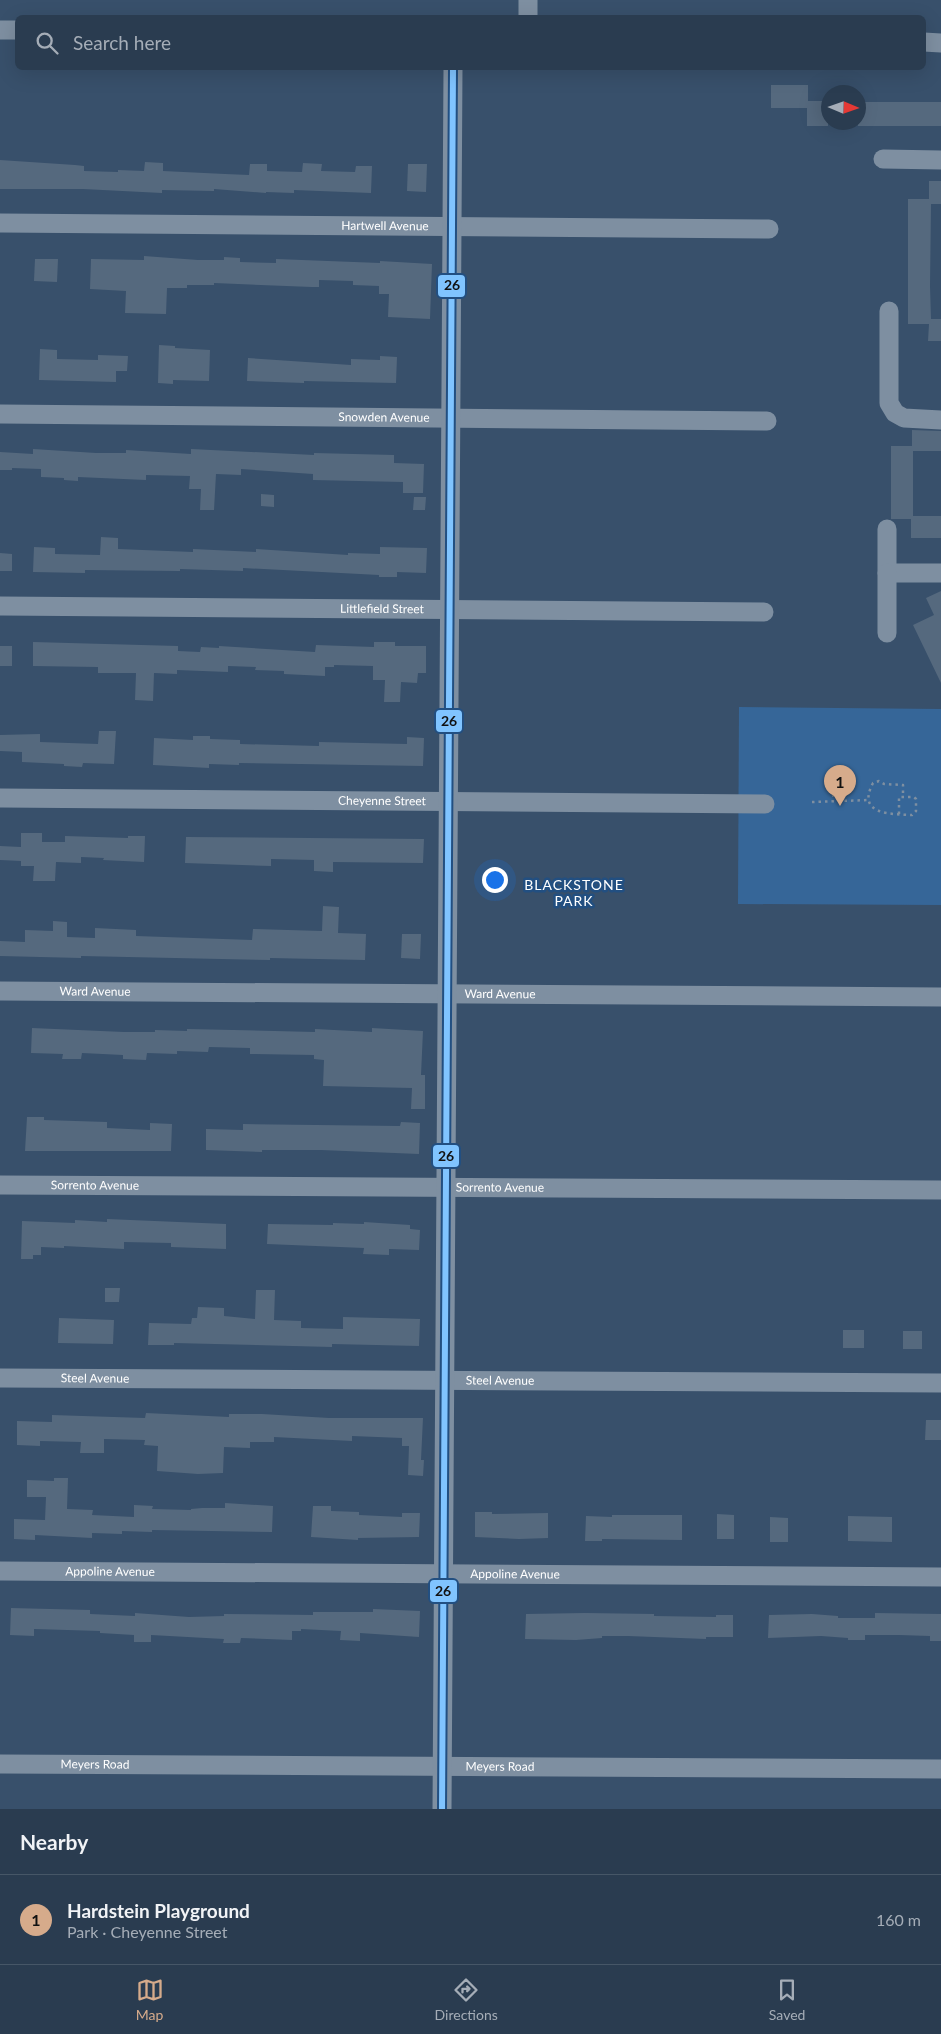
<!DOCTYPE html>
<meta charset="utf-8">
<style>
body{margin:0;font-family:Lato,sans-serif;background:#324357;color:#f1f3f6}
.compass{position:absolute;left:821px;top:85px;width:45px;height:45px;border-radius:50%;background:#2a3c50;box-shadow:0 5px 20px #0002;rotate:92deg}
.you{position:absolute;left:494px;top:879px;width:18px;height:18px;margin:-12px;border:4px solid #fff;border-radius:50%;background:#1a73e8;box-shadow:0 0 0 8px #1a73e833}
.badge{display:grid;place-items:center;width:32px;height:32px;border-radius:50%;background:#d6ab8b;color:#111;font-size:16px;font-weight:700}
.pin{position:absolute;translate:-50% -41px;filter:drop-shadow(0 1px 2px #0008)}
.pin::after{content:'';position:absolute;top:26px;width:18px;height:15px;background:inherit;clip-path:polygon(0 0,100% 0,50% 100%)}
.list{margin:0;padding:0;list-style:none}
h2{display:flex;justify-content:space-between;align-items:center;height:65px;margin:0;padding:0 20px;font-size:21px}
h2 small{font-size:16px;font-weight:400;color:#a5adb7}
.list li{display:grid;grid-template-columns:32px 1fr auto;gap:15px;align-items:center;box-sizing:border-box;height:90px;padding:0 20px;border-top:1px solid #465667}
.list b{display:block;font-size:19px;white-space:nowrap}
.list p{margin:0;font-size:16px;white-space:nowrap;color:#a5adb7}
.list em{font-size:16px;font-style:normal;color:#a5adb7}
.icon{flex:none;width:28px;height:28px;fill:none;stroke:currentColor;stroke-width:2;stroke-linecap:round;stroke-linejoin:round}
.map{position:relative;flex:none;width:941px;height:1809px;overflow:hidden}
.search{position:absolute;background:#2a3c50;box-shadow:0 5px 20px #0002;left:15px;right:15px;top:15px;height:55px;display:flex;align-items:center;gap:12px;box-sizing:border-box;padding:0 18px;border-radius:8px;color:#a5adb7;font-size:19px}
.sheet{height:155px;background:#2a3c50}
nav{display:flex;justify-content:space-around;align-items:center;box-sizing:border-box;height:70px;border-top:1px solid #465667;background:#2a3c50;font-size:14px;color:#a5adb7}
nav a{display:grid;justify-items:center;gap:2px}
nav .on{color:#d6ab8b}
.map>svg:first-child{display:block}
.park{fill:#366698}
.building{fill:#55697e}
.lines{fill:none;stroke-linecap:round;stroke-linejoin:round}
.path{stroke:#7e8fa1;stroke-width:2.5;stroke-dasharray:2.5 4;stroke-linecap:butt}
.minor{stroke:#7e8fa1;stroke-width:19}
.bus-1-casing{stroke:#224f81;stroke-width:10}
.bus-1{stroke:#80c4ff;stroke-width:6}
.labels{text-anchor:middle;stroke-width:5;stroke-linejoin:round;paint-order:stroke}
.street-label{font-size:12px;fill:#fff;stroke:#224f81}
.neighbourhood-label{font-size:14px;letter-spacing:1px;fill:#fff;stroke:#224f81}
.line-badge{stroke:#224f81;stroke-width:2}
.pale-badge-label{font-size:14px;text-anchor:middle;font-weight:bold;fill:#111}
</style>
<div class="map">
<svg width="941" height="1809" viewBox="0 0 941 1809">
<rect width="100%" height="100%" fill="#38506b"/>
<polygon class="park" points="739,707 941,709 941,905 738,904"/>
<g class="building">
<polygon points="771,85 808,85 808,101 828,101 828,126 807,126 807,108 771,108"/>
<rect x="858" y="102" width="83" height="24"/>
<polygon points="0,160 75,165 84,166 84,171 118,172 118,170 144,171 145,162 163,163 163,171 225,174 249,175 250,164 267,164 267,171 302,172 303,163 322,164 321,171 355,172 356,166 372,166 371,193 294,190 294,193 266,192 266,193 214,189 214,191 162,190 162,193 83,189 0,189"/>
<polygon points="408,164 427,164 426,192 407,191"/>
<polygon points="929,181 941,181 941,204 931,204 930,286 931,319 941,319 941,341 928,341 929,324 908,324 908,199 929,199"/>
<polygon points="144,256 198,260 224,260 224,257 240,258 240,262 276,263 276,259 380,263 380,261 432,264 430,319 388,317 389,294 379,294 379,286 353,285 353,281 319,280 319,287 312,287 214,283 214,285 187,285 187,288 167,288 166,314 125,313 126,291 90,289 91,259 144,260"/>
<polygon points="35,259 58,259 57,282 34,281"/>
<polygon points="159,345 175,346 175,348 210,350 209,381 173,380 173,384 158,383"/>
<polygon points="40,349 57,350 57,359 98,360 98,355 128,356 127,371 116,371 116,382 39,380"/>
<polygon points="380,356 397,357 396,383 304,381 304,383 247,381 248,358 351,365 351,359 380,360"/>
<polygon points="912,430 941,431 941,451 913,451 913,516 941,516 941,538 911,538 911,519 891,519 891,446 912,446"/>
<polygon points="33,449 96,453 126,453 126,450 191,454 191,449 314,455 314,453 394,455 394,463 424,464 423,493 403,493 403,482 313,480 313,474 241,469 241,475 216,474 214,510 200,510 201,489 189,489 190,476 146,475 146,480 78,477 78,481 64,480 64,478 41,477 41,469 12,468 12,470 0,470 0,452 33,454"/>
<polygon points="261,494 274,495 274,507 261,506"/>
<polygon points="414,497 426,497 425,510 413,510"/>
<polygon points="101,537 118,538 118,549 193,552 193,549 256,552 256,549 348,555 348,553 380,554 380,547 427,548 426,573 397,572 397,577 379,577 379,575 243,568 243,571 180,569 180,571 85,570 85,573 33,572 34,547 55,548 55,554 100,555"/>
<polygon points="0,553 12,554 12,571 0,571"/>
<polygon points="941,591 941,683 913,625 934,615 926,598"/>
<polygon points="33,642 178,646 178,651 200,652 201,647 219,648 219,646 315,652 316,645 374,647 374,642 395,642 395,646 426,646 426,673 418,673 417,683 401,682 400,702 384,702 385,680 373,680 373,666 334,665 334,667 325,667 325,676 284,674 284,671 255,670 256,667 228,666 228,672 177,670 177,674 154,673 153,701 135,700 136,673 98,673 98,667 33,666"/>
<rect x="0" y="646" width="12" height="20"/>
<polygon points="99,731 116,731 114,764 83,763 82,767 64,766 64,764 22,762 22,752 0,751 0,735 40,734 40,742 98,744"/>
<polygon points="193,736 210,736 210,739 240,740 240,744 319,746 319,742 407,744 407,737 424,738 423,766 239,763 239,765 209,764 209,768 153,765 154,738 193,740"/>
<polygon points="21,833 42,833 42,842 65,842 65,836 128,838 128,836 145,836 144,862 103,860 104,858 81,857 81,863 56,862 55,881 33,881 34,866 21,866 21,861 0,860 0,846 21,847"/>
<polygon points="186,837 424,839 423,863 333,862 333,872 314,871 314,860 271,859 271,866 185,863"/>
<polygon points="323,906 339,907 338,933 366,934 365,960 270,958 270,960 81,956 81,958 0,956 0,941 25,942 25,930 53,931 53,921 67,922 67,937 95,938 95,928 136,930 136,936 252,940 253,929 322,931"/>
<polygon points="402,934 421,934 420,959 401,958"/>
<polygon points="32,1028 124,1032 155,1032 155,1030 187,1031 187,1029 315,1032 315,1029 372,1032 372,1028 423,1031 421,1075 425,1075 425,1109 411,1109 412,1088 323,1086 324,1060 314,1059 314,1055 250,1054 250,1048 209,1047 208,1052 177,1051 177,1054 147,1053 146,1060 123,1059 123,1055 82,1053 81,1059 62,1059 63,1054 31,1053"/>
<polygon points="27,1117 44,1117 44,1120 107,1122 107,1128 150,1130 150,1123 172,1124 171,1151 25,1151"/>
<polygon points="401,1122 420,1123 419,1154 321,1150 262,1150 262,1152 206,1150 206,1129 243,1130 243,1124 400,1126"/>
<polygon points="107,1219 226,1224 226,1249 171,1247 171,1243 124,1242 124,1249 64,1246 64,1248 41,1247 41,1255 33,1255 33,1259 21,1259 22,1221 75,1223 75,1220 107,1222"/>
<polygon points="364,1222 410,1225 410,1229 420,1230 419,1250 389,1249 389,1255 363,1254 364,1248 267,1244 268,1224 333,1225 333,1223 364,1224"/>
<polygon points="105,1288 120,1288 119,1302 105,1302"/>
<polygon points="256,1290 275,1290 274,1320 301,1321 301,1328 343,1329 343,1317 420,1319 419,1346 332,1344 332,1347 174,1343 174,1345 148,1345 149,1323 191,1324 192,1318 197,1318 198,1307 224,1308 224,1316 255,1319"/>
<polygon points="59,1318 114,1320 113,1344 58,1343"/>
<rect x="843" y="1330" width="21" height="18"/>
<rect x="903" y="1331" width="19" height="18"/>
<polygon points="146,1413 229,1417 229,1414 262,1414 329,1418 423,1418 421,1460 424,1460 423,1476 408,1475 409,1446 402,1446 402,1438 352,1436 352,1441 274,1437 274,1442 250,1442 250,1448 224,1447 223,1473 198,1474 157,1471 158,1446 144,1445 145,1440 104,1439 104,1453 80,1453 81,1442 40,1441 40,1446 17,1445 17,1421 52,1422 52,1415 145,1418"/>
<polygon points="926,1420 941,1420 941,1440 925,1440"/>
<polygon points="54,1478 68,1478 67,1509 93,1510 92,1515 134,1517 134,1505 153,1506 152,1509 191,1510 191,1509 202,1508 225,1508 225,1503 273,1506 272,1532 152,1530 152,1532 122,1531 122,1534 92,1533 92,1538 35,1535 35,1540 14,1539 14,1519 45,1520 46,1497 27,1497 27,1480 54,1481"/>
<polygon points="313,1506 331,1506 331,1511 359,1512 359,1515 402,1517 402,1513 420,1513 419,1537 358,1538 358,1540 311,1537"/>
<polygon points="475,1512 492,1512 492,1514 548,1513 548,1538 519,1539 475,1537"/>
<polygon points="717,1514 734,1515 734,1539 717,1539"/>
<polygon points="612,1515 682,1515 682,1540 602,1539 602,1541 585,1541 586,1516 612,1517"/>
<polygon points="848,1516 892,1517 892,1542 848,1541"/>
<polygon points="770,1517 788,1518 788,1542 770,1542"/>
<polygon points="11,1608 90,1610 90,1614 135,1616 135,1613 189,1617 224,1616 224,1614 313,1615 313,1612 373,1612 373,1609 420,1611 419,1637 360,1633 360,1641 340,1640 341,1631 301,1629 301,1631 292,1631 292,1640 241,1638 240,1643 223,1643 224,1639 151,1635 151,1642 134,1642 134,1635 100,1633 100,1631 34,1629 34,1636 10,1635"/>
<polygon points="585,1613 654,1614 654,1616 716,1617 716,1615 733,1615 733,1637 706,1637 706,1639 628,1636 602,1636 602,1638 576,1640 525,1639 526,1614"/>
<polygon points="875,1613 941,1614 941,1641 930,1641 930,1636 899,1635 865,1635 865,1640 848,1640 848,1638 821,1636 768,1638 769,1615 812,1614 838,1616 838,1618 875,1618"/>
</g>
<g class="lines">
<g class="path">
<polyline points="832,788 834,801"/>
<polyline points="812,802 869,800"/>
<path d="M899 814V797H914L916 799V811L912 815C891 814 856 815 873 783L879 781 884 784 903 785V796"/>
</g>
<g class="minor">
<polyline points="528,0 528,18"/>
<polyline points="0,30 18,30"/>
<polyline points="924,42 941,43"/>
<polyline points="883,159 941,160"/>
<path id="s1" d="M0 223 769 229"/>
<polyline points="889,311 889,403 895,413 904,418 941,420"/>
<path id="s2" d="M0 414 767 421"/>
<polyline points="887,529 887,573 941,573"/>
<path id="s3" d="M0 606 764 612"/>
<polyline points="887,633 887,573"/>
<path id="s4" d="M0 798 765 804"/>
<path id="s5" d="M0 991 941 997"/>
<path id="s6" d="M0 1185 941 1190"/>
<path id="s7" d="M0 1378 941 1383"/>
<path id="s8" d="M0 1571 941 1577"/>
<path id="s9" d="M0 1764 941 1769"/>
<polyline points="442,1809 453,68"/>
</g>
<defs>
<polyline id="bus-1" points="442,1809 453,68"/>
</defs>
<use href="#bus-1" class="bus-1-casing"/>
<use href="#bus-1" class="bus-1"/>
</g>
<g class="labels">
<g class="street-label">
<text dy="4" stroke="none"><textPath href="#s1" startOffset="385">Hartwell Avenue</textPath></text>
<text dy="4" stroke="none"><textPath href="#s2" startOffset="384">Snowden Avenue</textPath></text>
<text dy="4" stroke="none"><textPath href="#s3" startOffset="382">Littlefield Street</textPath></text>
<text dy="4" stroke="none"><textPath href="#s4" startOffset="382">Cheyenne Street</textPath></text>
<text dy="4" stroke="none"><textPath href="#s5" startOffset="95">Ward Avenue</textPath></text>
<text dy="4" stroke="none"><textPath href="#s5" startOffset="500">Ward Avenue</textPath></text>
<text dy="4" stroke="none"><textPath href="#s6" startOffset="95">Sorrento Avenue</textPath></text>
<text dy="4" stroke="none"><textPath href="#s6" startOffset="500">Sorrento Avenue</textPath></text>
<text dy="4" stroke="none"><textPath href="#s7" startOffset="95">Steel Avenue</textPath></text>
<text dy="4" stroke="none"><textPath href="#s7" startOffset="500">Steel Avenue</textPath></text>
<text dy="4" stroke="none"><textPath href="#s8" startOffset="110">Appoline Avenue</textPath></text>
<text dy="4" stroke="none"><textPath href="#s8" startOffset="515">Appoline Avenue</textPath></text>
<text dy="4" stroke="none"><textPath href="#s9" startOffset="95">Meyers Road</textPath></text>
<text dy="4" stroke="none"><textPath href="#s9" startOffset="500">Meyers Road</textPath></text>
</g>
<g class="neighbourhood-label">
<text x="574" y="890">BLACKSTONE<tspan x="574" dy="16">PARK</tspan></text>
</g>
</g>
<g class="line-badge">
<rect x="437" y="274" width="29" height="24" rx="5" fill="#80c4ff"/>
<rect x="435" y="709" width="28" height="24" rx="5" fill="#80c4ff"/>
<rect x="432" y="1144" width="28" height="24" rx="5" fill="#80c4ff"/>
<rect x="429" y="1579" width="29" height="24" rx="5" fill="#80c4ff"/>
</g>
<g class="pale-badge-label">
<text x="452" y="290">26</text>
<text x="449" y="726">26</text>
<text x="446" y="1161">26</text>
<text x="443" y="1596">26</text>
</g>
</svg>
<svg class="compass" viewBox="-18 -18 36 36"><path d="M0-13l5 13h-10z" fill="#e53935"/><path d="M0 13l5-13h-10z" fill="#a5adb7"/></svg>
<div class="you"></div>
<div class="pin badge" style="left:840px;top:806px">1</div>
<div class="search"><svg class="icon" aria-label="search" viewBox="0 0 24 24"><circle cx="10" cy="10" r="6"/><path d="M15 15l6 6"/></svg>Search here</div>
</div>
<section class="sheet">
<h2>Nearby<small></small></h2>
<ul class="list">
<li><span class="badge">1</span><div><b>Hardstein Playground</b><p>Park · Cheyenne Street</p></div><em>160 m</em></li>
</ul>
</section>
<nav>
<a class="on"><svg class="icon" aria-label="map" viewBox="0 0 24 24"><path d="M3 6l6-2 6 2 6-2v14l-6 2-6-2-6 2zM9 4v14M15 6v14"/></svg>Map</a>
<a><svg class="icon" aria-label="directions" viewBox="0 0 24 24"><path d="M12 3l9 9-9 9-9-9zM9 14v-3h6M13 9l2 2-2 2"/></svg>Directions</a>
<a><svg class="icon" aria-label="saved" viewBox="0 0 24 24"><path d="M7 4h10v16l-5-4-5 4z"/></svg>Saved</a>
</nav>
